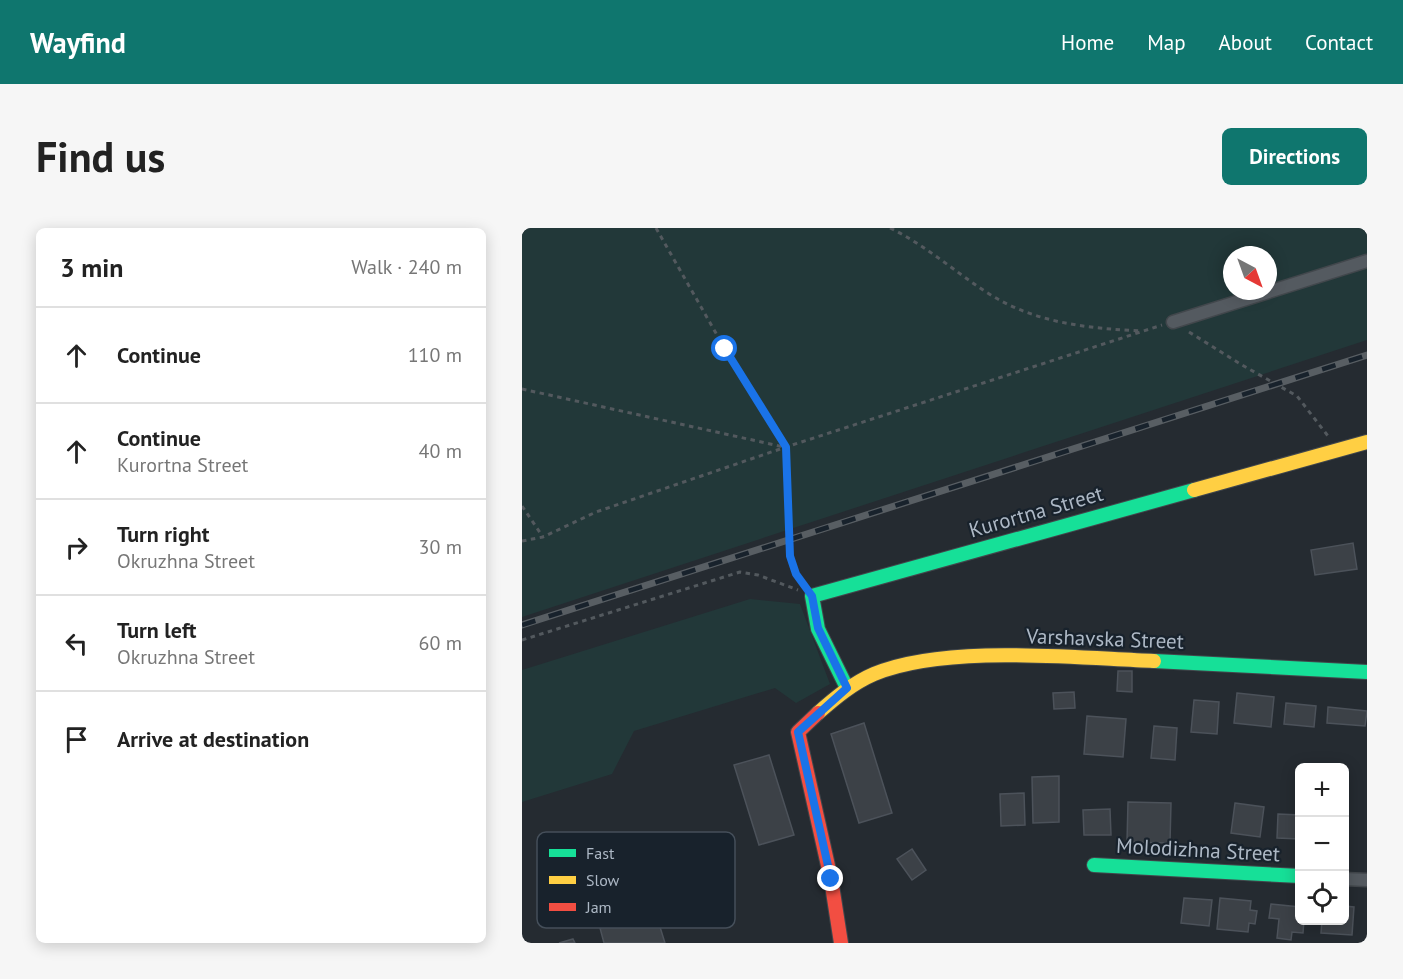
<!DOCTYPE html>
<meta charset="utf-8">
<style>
body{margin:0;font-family:"PT Sans",sans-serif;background:#f6f6f6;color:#222}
.controls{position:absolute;right:18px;bottom:18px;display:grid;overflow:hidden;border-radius:9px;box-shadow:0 3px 15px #0003}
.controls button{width:54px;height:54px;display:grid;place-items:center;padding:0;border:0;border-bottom:2px solid #e0e0e0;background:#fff;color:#222;font:30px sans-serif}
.compass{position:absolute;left:701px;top:18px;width:54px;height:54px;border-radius:50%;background:#fff;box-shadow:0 3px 15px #0003;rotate:139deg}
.stop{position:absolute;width:18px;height:18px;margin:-14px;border:4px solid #1a73e8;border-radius:50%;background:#fff}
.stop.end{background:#1a73e8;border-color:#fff;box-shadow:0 2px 6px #0008}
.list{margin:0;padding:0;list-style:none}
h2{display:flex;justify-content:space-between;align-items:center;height:78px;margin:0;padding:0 24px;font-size:26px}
h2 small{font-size:20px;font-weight:400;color:#767676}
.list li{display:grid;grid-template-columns:39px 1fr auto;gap:18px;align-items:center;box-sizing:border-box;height:96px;padding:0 24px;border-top:2px solid #e0e0e0}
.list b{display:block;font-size:22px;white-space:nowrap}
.list p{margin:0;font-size:20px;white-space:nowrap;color:#767676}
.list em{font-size:20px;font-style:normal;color:#767676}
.icon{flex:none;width:33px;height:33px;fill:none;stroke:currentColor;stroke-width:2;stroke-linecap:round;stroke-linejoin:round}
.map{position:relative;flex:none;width:845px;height:715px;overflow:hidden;border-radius:9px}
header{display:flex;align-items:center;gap:36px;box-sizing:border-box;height:84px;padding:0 30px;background:#0f766e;color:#fff}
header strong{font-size:28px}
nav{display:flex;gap:33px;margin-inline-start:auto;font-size:21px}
.intro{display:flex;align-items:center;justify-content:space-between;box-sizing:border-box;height:144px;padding:0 36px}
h1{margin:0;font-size:42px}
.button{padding:15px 27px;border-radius:9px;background:#0f766e;color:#fff;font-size:21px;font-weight:700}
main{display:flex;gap:36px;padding:0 36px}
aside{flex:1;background:#fff;border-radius:9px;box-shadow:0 3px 15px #0003}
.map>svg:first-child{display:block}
.green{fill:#223839;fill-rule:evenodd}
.building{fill:#3c4147;stroke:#4c525a;stroke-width:1.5}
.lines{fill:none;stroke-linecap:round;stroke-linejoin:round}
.street-casing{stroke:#42474c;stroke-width:15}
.fast-casing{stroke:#42474c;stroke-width:16}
.slow-casing{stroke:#42474c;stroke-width:16}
.jam-casing{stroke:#42474c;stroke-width:16}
.path{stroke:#53595e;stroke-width:3;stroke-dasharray:4.5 4.5;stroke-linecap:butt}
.street{stroke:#545a60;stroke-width:12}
.fast{stroke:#16e098;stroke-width:14}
.slow{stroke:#ffcf43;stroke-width:14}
.jam{stroke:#f24e42;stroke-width:14}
.rail-casing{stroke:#585e63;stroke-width:7}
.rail{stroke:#18222c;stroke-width:4.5;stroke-dasharray:14;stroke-linecap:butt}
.route{stroke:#1a73e8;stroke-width:8}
.labels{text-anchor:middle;stroke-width:4.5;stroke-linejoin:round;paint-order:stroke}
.street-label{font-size:21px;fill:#adb8c5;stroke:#18222c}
.key{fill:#18222c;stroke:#454f5a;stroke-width:1.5}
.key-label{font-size:16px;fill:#adb8c5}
</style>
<header>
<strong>Wayfind</strong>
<nav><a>Home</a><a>Map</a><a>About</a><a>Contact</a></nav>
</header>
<div class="intro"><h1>Find us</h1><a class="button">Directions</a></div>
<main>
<aside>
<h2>3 min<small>Walk · 240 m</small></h2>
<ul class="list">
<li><svg class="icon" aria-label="ahead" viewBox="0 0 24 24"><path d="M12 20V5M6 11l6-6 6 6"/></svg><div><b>Continue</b></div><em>110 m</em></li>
<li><svg class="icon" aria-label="ahead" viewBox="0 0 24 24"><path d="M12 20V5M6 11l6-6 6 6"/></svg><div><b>Continue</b><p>Kurortna Street</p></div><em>40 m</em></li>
<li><svg class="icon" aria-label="right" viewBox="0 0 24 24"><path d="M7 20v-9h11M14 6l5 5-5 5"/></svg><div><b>Turn right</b><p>Okruzhna Street</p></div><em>30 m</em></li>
<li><svg class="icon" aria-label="left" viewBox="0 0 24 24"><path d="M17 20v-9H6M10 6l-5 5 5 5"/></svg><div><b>Turn left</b><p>Okruzhna Street</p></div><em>60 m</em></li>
<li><svg class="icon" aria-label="arrive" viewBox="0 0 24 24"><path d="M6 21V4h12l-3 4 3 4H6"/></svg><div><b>Arrive at destination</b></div></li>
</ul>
</aside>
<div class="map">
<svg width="845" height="715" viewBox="0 0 845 715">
<rect width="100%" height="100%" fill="#252b31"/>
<g class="green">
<path d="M0 0H845V112L0 389ZM710 27H746V63H710Z"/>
<polygon points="228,371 278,376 308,456 274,475 253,460 112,503 90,546 0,574 0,442"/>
</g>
<g class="building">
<polygon points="831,315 835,341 793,347 789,322"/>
<polygon points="596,443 610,443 610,464 595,463"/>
<polygon points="552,464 553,480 532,481 531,465"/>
<polygon points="715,465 752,469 749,499 712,495"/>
<polygon points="672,472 697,474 695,506 669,504"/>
<polygon points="764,475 794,478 792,499 762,496"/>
<polygon points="806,479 845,483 843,498 805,495"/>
<polygon points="565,488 604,491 601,529 562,526"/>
<polygon points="342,495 370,585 337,595 309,506"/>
<polygon points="632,498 655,500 653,532 629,530"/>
<polygon points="247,527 272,607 237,617 212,537"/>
<polygon points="537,548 537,594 511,595 510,549"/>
<polygon points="502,565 503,597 479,598 478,566"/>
<polygon points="606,574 649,575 648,615 605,614"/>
<polygon points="713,575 742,579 738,609 709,605"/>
<polygon points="588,581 589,607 562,607 561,582"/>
<polygon points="756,586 778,587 778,611 755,610"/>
<polygon points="390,621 404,642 390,652 375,631"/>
<polygon points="662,670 690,672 687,698 659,695"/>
<polygon points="698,670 729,673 728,682 735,683 733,696 727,695 726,704 695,701"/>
<polygon points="749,676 778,679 778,692 782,692 781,705 770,704 769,712 755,710 757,691 747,690"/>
<polygon points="822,678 832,679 830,707 799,705 800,692 822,692"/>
<polygon points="133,683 143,715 82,715 78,700"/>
<polygon points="51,711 53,715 37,715"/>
</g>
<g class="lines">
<defs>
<g id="street">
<polyline points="651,94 845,33"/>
<polyline points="822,651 845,652"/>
</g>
<g id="fast">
<polyline points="632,433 845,444"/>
<polyline points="325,460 296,401 290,368 672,262"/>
<polyline points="572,637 778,648"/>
</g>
<g id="slow">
<polyline points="672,262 845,214"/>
<path d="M296 485C313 470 331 455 352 446 424 416 553 430 632 433"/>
</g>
<polyline id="jam" points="296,485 276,504 309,651 319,715"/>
</defs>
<use href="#street" class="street-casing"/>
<use href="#fast" class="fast-casing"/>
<use href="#slow" class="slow-casing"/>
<use href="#jam" class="jam-casing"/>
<g class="path">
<polyline points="134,0 203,121 264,219 268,328 274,346 281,355"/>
<path d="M368 0C403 17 432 43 464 64 512 95 563 100 619 103"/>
<polyline points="667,104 720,137 775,168 806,208"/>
<polyline points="0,161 262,219"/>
<polyline points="0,278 21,309"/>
<polyline points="0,313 21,309 74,284 264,219 640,97"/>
<polyline points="0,412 218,344 236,347 276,362"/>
</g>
<use href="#street" class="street"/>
<use href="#fast" class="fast"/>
<use href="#slow" class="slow"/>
<use href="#jam" class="jam"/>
<defs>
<polyline id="rail" points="0,397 845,127"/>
</defs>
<use href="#rail" class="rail-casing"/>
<use href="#rail" class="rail"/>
</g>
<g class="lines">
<polyline class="route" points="203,121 264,219 268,328 274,346 290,368 296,400 325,460 276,504 309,651"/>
</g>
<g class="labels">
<g class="street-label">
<text transform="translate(514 284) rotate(-16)" y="7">Kurortna Street</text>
<text transform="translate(583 411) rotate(2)" y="7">Varshavska Street</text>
<text transform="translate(676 622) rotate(3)" y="7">Molodizhna Street</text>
</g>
</g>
<rect x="15" y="604" width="198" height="96" rx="9" class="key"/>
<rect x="27" y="621" width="27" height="8" fill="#16e098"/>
<rect x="27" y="648" width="27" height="8" fill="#ffcf43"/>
<rect x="27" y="675" width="27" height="8" fill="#f24e42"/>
<g class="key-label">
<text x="64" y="631">Fast</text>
<text x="64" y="658">Slow</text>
<text x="64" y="685">Jam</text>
</g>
</svg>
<div class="controls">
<button>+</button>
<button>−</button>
<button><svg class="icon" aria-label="locate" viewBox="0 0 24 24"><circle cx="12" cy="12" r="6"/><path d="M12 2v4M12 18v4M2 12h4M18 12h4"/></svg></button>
</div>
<svg class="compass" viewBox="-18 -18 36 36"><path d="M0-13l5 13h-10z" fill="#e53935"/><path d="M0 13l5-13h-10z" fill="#767676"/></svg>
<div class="stop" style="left:203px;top:121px"></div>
<div class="stop end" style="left:309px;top:651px"></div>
</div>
</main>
